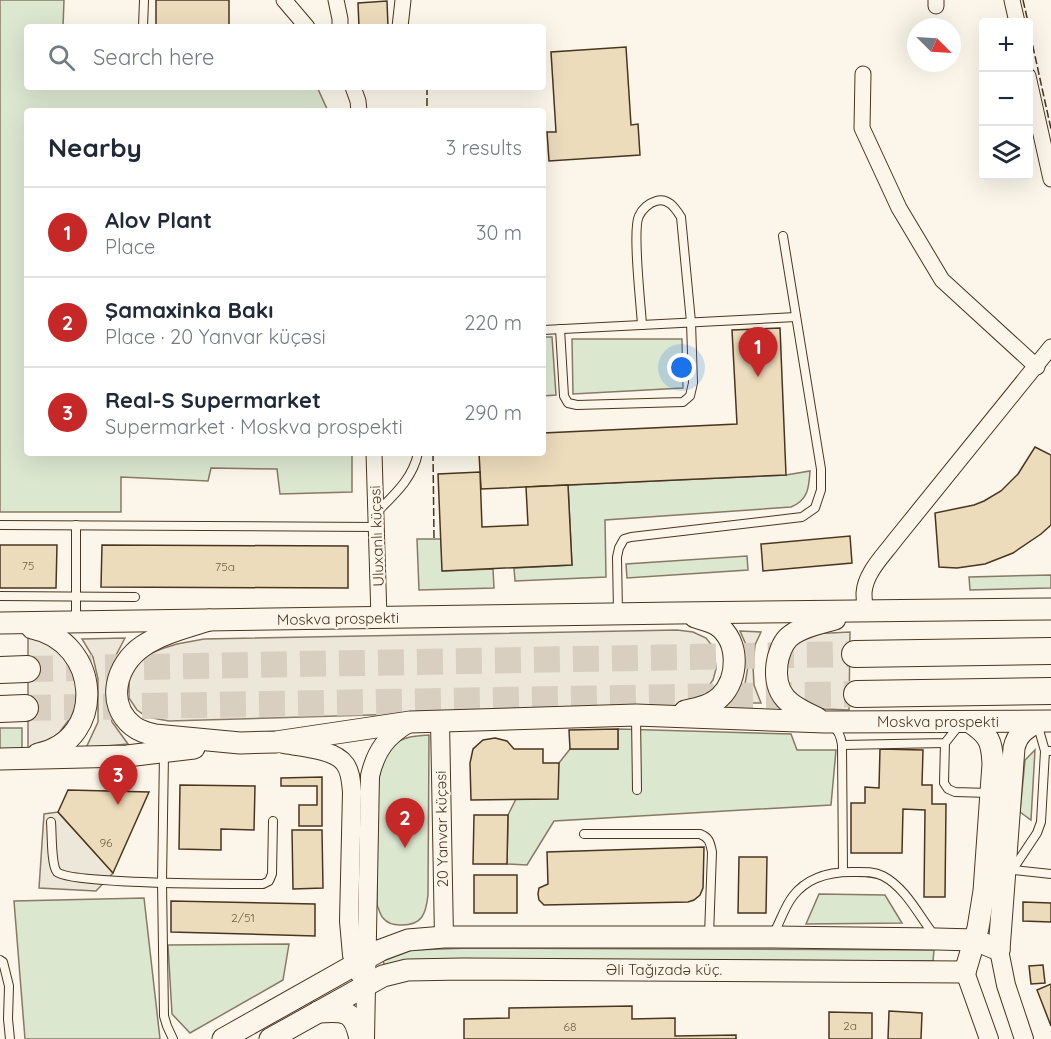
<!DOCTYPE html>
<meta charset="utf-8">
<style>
body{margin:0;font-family:Quicksand,sans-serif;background:#f2f2f3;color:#1f2937}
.controls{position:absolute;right:18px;top:18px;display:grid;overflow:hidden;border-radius:6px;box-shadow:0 6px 24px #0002}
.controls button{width:54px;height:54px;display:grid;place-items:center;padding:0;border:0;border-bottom:2px solid #e0e1e3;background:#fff;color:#1f2937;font:30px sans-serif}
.compass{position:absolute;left:907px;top:18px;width:54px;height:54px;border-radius:50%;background:#fff;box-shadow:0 6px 24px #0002;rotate:114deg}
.you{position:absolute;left:682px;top:368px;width:21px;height:21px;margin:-15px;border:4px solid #fff;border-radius:50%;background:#1a73e8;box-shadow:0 0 0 9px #1a73e833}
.badge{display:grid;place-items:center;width:39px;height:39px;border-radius:50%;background:#c62828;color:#fff;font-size:20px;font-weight:700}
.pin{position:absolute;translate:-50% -50px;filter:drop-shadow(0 2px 3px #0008)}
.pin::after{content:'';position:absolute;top:32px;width:21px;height:18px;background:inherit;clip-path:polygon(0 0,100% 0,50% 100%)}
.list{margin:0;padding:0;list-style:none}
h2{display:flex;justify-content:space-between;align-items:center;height:78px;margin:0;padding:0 24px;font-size:26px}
h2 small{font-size:20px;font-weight:400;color:#747a83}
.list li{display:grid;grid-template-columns:39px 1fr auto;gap:18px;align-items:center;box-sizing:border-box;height:90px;padding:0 24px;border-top:2px solid #e0e1e3}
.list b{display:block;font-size:22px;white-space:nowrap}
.list p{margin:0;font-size:20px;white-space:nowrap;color:#747a83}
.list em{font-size:20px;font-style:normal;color:#747a83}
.icon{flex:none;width:33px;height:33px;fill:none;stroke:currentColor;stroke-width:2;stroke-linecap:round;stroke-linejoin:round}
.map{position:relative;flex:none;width:1051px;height:1039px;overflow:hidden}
.search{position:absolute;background:#fff;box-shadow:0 6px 24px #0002;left:24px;top:24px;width:522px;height:66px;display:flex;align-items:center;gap:15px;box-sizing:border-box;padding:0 21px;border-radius:6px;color:#747a83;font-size:22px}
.panel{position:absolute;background:#fff;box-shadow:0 6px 24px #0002;left:24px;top:108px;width:522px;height:348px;border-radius:6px}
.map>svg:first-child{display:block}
.green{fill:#dce7d0;stroke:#887966;stroke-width:1.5}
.parking{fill:#ede7d9;stroke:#887966;stroke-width:1.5}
.building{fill:#ecdcbc;stroke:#4a3520;stroke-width:1.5}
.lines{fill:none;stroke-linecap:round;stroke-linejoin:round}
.trunk-tunnel{stroke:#d8cfc1;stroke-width:26;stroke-dasharray:26 13;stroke-linecap:butt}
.service-casing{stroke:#4a3520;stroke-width:10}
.minor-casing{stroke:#4a3520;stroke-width:17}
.tertiary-casing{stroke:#4a3520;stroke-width:20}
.secondary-casing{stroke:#4a3520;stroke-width:23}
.trunk-casing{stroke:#4a3520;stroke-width:28}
.service{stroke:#fbf6e9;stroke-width:8}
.minor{stroke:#fbf6e9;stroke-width:15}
.tertiary{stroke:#fbf6e9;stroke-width:18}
.secondary{stroke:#fbf6e9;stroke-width:21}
.trunk{stroke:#fbf6e9;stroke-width:26}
.fence{stroke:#4a3520;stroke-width:1.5;stroke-dasharray:8 3;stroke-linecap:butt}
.labels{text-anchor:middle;stroke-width:4.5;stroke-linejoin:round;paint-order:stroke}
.number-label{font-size:12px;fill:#725f47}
.street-label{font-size:15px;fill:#4a3520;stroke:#fbf6e9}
</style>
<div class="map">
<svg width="1051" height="1039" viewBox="0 0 1051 1039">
<rect width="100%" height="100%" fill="#fbf6e9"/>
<g class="green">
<polygon points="0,0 64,0 63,27 27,27 27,87 317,87 328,111 27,111 27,453 352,453 352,492 280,494 277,469 211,468 208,481 121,477 121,512 0,512"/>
<polygon points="543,337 552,337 556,395 543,396"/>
<polygon points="572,339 682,339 683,388 573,394"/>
<path d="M810 471C809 488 808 500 791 507L605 520 606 577 515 581 514 568 572 565 568 485 786 475Z"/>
<polygon points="417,539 441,539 443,571 493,569 494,588 419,590"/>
<polygon points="747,556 748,570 627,578 626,564"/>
<polygon points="1051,575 1051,588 970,590 969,577"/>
<polygon points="0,728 22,728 22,750 0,749"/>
<polygon points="618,729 791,734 797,750 836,750 831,805 554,821 527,865 507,864 508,815 516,799 559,763 570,749 618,749"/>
<path d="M429 735 428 895C426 914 422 926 400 925 394 925 387 923 383 918 380 915 379 909 377 905 377 883 377 861 377 839 377 811 372 767 394 745 403 736 417 736 429 735Z"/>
<polygon points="1035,750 1031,820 1020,812 1025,760"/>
<polygon points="819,894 885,895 902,923 806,924"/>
<polygon points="144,898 160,1039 25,1039 14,901"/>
<polygon points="289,944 283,980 190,1033 172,1014 168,945"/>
<polygon points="470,948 934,950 933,961 470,959 385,967 383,961 412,950"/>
</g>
<g class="parking">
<polygon points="677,630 693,632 706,638 714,648 716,669 713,680 703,694 687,703 673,706 169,721 147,717 137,710 129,698 129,682 132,672 140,661 149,654 164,648 177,644 204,639"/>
<polygon points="740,631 761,632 755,645 753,666 754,685 761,703 736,703 745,684 748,666 747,647"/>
<polygon points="850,632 849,710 824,709 810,706 798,701 786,680 785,669 790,653 795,643 810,634"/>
<polygon points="28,636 47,639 72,663 78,700 71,717 59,733 47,742 28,749"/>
<polygon points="125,638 113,661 109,682 108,699 112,722 128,744 86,748 98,722 98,679 93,657 82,639"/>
<polygon points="58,812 113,873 96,891 39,888 44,814"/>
</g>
<g class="building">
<rect x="156" y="0" width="73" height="27"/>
<polygon points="387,1 388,27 359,27 358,3"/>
<polygon points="626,47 631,125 638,124 640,155 549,161 547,132 556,132 551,52"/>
<polygon points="780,328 786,475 481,489 479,453 543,453 543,433 737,424 732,330"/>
<polygon points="1035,447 1051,455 1051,525 1041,534 1013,553 985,564 957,568 939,567 935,513 974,505 984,501 1001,491 1018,474"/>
<polygon points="480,472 482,527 528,525 526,487 568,485 572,565 442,571 438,474"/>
<polygon points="850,536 852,563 763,571 761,544"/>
<polygon points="0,545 57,545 56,588 0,588"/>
<polygon points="102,545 348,546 348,588 101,587"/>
<polygon points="618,729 618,749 570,749 569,730"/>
<polygon points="495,738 507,741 514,749 543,749 543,763 559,763 558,799 471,800 470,763 473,749 483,740"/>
<polygon points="880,749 923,750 922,785 932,785 932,804 946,804 945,897 924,897 925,810 903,809 902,853 851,853 851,803 865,803 865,787 879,788"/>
<polygon points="322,777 322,826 299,826 299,805 317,805 317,786 281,786 281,778"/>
<polygon points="180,785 255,786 254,830 221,829 221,850 179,849"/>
<polygon points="68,790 149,792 113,873 58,812"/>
<polygon points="474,815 508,815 507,864 473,864"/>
<polygon points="292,830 322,830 323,888 293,889"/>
<polygon points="704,847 703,888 700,895 694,900 688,902 544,905 539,900 538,894 539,888 548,884 547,852"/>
<polygon points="739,857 767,857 766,913 738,913"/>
<rect x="474" y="875" width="43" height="38"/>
<polygon points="171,901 315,904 315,936 171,932"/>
<polygon points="1023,902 1051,903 1051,922 1023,921"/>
<polygon points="1043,965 1045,983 1031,984 1029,966"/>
<polygon points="1051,984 1051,1026 1037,990"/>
<polygon points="632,1006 632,1019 675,1018 675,1036 736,1035 736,1039 464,1039 464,1019 509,1018 509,1008"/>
<polygon points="889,1011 922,1013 921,1039 888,1039"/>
<polygon points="829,1012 872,1013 872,1039 829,1039"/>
</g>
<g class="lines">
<g class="trunk-tunnel">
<polyline points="27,669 855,654"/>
<polyline points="25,708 857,694"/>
</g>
<defs>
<g id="service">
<polyline points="143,27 144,0"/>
<path d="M560 329 564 396 568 403 577 405 683 402 690 396 693 383 691 322 681 217C675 208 668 197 656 201 649 203 642 209 639 216 632 229 641 306 642 325"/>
<polyline points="543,330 796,317"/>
<path d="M377 512C395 494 413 478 418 453"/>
<polyline points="0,525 376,527"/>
<polyline points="0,596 135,597"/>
<polyline points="618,613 617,557 619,548 624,539 631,537 802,517 815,508 821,490 821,469 783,236"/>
<polyline points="76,621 76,525"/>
<polyline points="636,716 637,790"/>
<polyline points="1037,723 1045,751"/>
<path d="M832 726C839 730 841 737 842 745L945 743 960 724"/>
<polyline points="945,743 944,783 948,789 955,792 989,793"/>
<polyline points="842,745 843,872"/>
<polyline points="164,753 162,882 164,1016 167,1026 173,1039"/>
<path d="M51 822C52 832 51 865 57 872 70 884 235 884 263 884L269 881 272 874 273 821"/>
<path d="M584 834H700C710 838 710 843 712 852L709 935"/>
<polyline points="1013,870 1051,874"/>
<polyline points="1011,872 1037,833 1041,822 1045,751 1051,751"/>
<path d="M774 933C780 922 785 906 793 896 807 878 829 872 851 872 862 872 873 871 883 876 906 888 919 916 934 935"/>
<polyline points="0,960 3,962 9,986 8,1019 10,1039"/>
</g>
<g id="minor">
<polyline points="284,0 307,27"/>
<polyline points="336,0 340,19 340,27"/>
<polyline points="1012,0 1017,22"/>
<polyline points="936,6 936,0"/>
<polyline points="400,27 403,0"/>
<polyline points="863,74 862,128 899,208 942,280 1037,367"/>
<polyline points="1028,76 1051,179"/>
<polyline points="353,87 358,101 359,111"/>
<polyline points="374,453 379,618"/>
<path d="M865 612C865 606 864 599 864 593 865 573 884 555 895 540L1051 347"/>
</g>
<g id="tertiary">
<polyline points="440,721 444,937"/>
<path d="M283 744C300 747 335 749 345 764 351 772 351 783 352 792L349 921 352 955 360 975"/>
<polyline points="999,950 1006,985 1024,1039"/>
<polyline points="965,972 989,1039"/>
<path d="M365 1039 370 776C376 750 387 736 409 723"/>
</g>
<g id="secondary">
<path d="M209 620C187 627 162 633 143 646 116 664 105 704 133 726 139 731 147 733 155 735L240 743 276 742 410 722 636 715 825 722 1051 721"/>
<polyline points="0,623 676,613 1051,609"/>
<path d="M32 628C101 642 107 740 38 754"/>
<path d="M685 711C697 709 711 706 720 697 739 679 740 641 717 625 710 621 702 619 695 617"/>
<path d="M817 718C790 706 773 696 777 664 778 656 782 644 788 638 799 627 821 623 835 619"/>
<polyline points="0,759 127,756 194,748"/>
<path d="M999 950 1014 748C1017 734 1025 729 1037 722"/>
<path d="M965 972 978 928 984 891 993 764C992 741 989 735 970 722"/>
<path d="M318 1012C345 1010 354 1010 360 1039"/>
<polyline points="223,1039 381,950 408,940 444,937 773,937 937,939 975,940 999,950"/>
<polyline points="270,1039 383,976 407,970 463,969 965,972"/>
</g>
<g id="trunk">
<polyline points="855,654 1051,651"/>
<polyline points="0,670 27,669"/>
<polyline points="857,694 1051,691"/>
<polyline points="0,709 25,708"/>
</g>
</defs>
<use href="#service" class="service-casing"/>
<use href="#minor" class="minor-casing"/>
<use href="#tertiary" class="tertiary-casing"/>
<use href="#secondary" class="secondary-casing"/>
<use href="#trunk" class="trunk-casing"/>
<use href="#service" class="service"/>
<use href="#minor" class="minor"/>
<use href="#tertiary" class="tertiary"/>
<use href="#secondary" class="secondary"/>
<use href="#trunk" class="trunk"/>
<g class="fence">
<polyline points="1023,0 1028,22"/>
<polyline points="1028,24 1051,129"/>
<polyline points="427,87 427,111"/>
<polyline points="433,453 434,539"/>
</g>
</g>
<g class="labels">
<g class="number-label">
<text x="28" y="570">75</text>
<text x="225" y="571">75a</text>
<text x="106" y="847">96</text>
<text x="243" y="922">2/51</text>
<text x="850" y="1030">2a</text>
<text x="570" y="1031">68</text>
</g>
<g class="street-label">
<text transform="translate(377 536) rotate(-92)" y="5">Uluxanlı küçəsi</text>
<text transform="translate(338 619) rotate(-1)" y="5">Moskva prospekti</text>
<text x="938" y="727">Moskva prospekti</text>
<text transform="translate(442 829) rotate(-91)" y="5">20 Yanvar küçəsi</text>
<text x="664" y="975">Əli Tağızadə küç.</text>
</g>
</g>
</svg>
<div class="controls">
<button>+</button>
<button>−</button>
<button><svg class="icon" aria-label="layers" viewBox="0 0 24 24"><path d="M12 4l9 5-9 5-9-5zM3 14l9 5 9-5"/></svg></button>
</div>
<svg class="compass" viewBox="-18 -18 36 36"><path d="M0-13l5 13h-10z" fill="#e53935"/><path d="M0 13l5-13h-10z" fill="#747a83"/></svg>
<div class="you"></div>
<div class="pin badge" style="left:758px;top:377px">1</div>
<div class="pin badge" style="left:405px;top:848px">2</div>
<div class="pin badge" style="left:118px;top:805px">3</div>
<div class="search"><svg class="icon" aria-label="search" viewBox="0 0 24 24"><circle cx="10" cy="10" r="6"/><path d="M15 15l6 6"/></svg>Search here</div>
<section class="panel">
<h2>Nearby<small>3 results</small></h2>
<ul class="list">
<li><span class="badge">1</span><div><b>Alov Plant</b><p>Place</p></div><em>30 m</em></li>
<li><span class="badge">2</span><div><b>Şamaxinka Bakı</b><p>Place · 20 Yanvar küçəsi</p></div><em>220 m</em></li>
<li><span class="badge">3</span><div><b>Real-S Supermarket</b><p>Supermarket · Moskva prospekti</p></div><em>290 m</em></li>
</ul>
</section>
</div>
